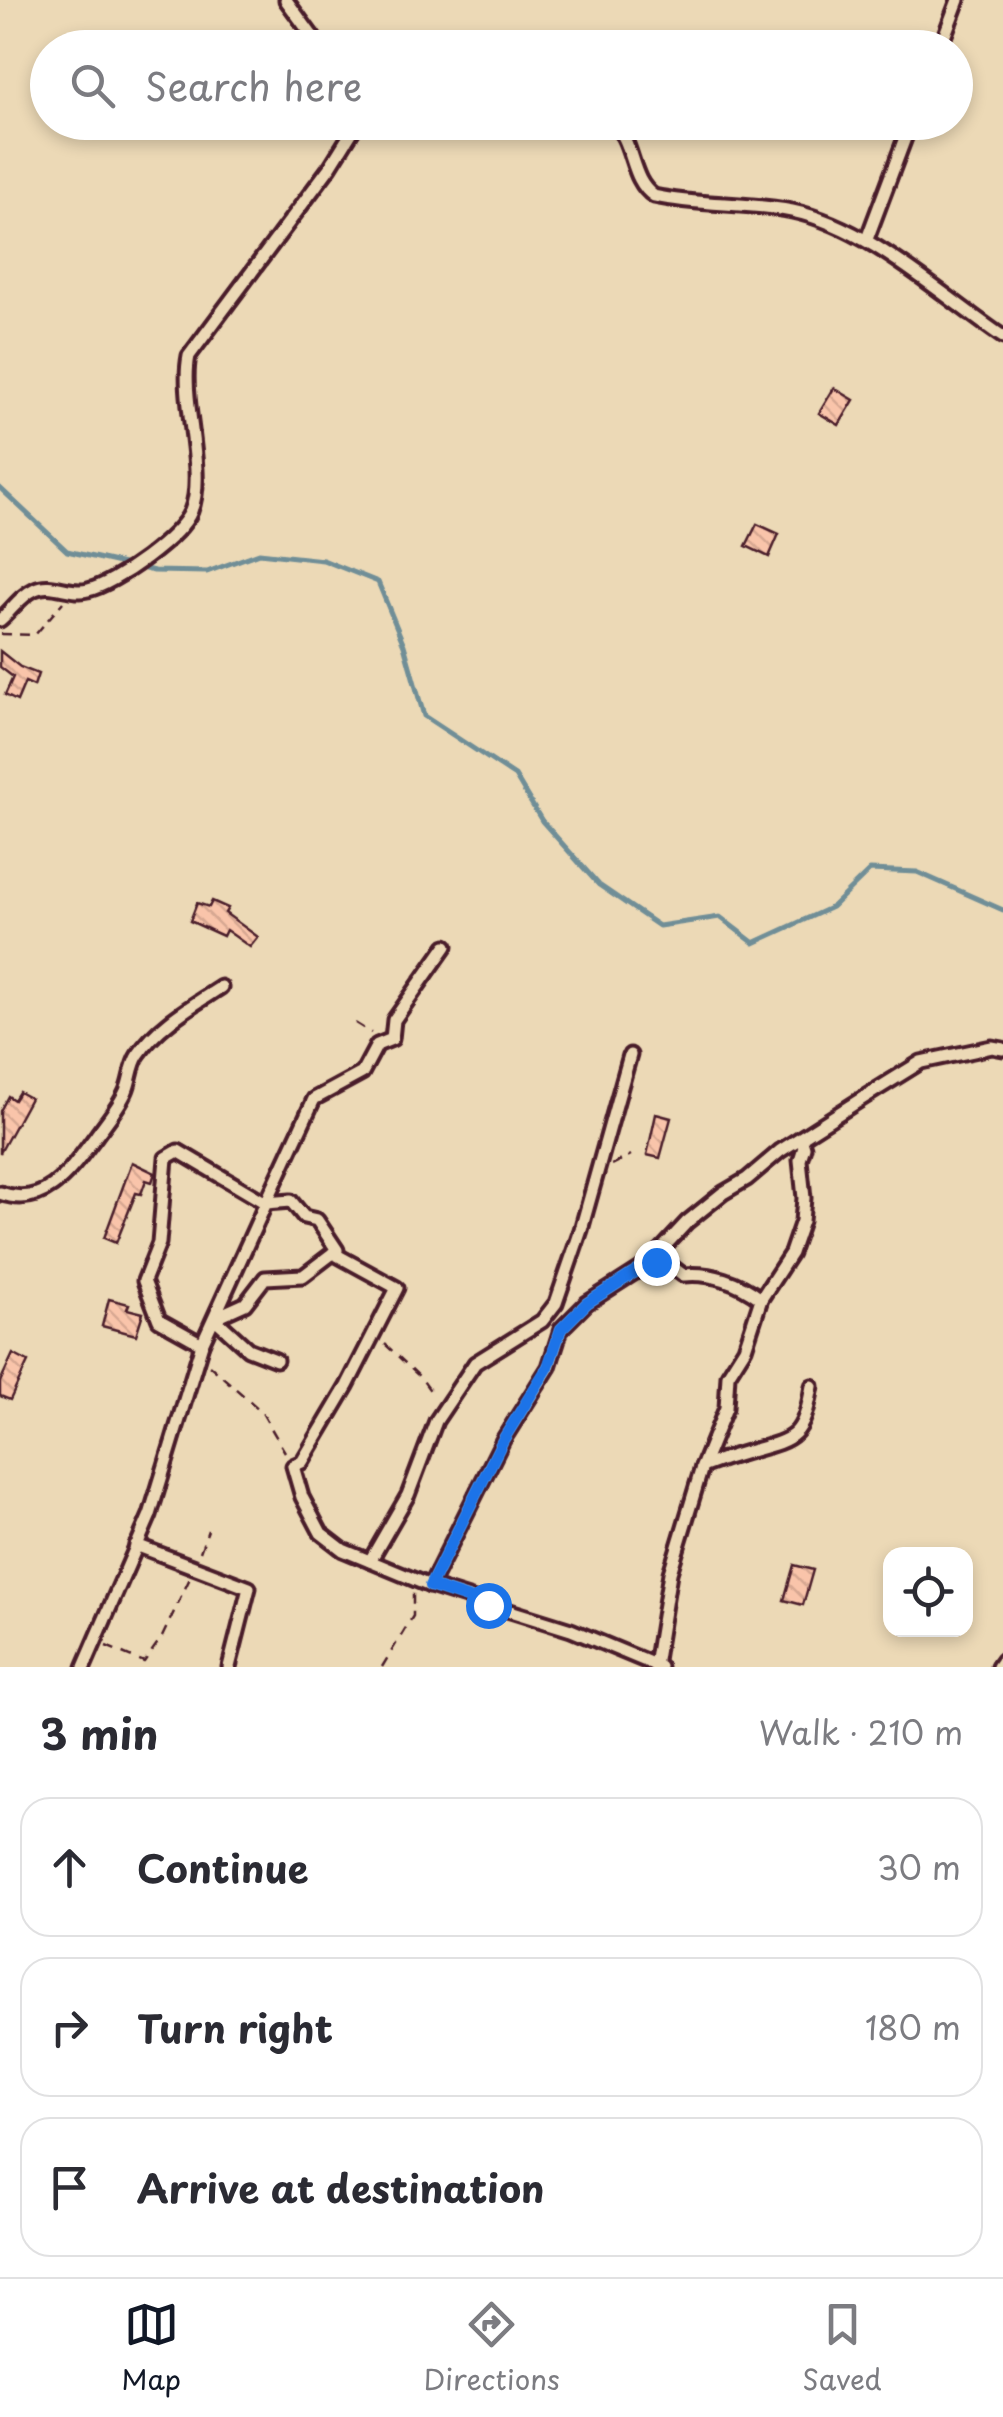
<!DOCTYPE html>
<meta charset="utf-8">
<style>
body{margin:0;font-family:"Playpen Sans",sans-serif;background:#f2f2f3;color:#2b2b33}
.controls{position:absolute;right:30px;bottom:30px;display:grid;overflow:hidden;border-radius:20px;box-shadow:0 5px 15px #0003}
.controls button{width:90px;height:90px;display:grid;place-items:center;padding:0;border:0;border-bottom:2px solid #e1e1e2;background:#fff;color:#2b2b33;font:50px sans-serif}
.stop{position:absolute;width:30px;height:30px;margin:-22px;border:8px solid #1a73e8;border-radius:50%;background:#fff}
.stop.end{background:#1a73e8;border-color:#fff;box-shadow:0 2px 10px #0008}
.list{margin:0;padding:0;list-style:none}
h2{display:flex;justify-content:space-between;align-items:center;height:130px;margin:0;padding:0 40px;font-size:42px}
h2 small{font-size:32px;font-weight:400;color:#7c7c81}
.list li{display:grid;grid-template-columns:65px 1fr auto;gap:30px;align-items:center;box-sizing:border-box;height:140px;margin:0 20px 20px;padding:0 20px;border:2px solid #e1e1e2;border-radius:30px}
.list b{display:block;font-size:38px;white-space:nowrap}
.list em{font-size:32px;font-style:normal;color:#7c7c81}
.icon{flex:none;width:55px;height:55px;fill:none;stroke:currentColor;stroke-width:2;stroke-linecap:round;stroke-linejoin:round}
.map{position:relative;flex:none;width:1003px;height:1667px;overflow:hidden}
.search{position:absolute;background:#fff;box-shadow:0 5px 15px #0003;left:30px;right:30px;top:30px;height:110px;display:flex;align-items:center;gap:25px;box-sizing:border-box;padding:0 35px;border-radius:55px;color:#7c7c81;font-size:38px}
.sheet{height:610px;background:#fff}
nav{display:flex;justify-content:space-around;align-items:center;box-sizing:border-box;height:140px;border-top:2px solid #e1e1e2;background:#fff;font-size:28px;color:#7c7c81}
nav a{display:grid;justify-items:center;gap:5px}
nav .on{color:#111827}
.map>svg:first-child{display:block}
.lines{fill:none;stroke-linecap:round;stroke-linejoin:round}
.stream{stroke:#6f8e97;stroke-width:5}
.building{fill:url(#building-back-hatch);stroke:#4a1f2b;stroke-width:2.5}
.street-casing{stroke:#4a1f2b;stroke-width:19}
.path{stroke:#4a1f2b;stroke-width:2.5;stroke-dasharray:10 8;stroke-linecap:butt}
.street{stroke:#ecd9b6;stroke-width:11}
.route{stroke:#1a73e8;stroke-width:12}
</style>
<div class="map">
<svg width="1003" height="1667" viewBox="0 0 1003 1667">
<defs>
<pattern id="building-back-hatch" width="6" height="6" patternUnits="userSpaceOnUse" patternTransform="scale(2.5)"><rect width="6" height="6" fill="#f9c4aa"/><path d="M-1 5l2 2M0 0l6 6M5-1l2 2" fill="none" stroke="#d7a892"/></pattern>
</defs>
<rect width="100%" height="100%" fill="#ecd9b6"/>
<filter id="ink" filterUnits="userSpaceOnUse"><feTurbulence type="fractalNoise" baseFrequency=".01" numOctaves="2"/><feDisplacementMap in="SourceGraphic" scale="20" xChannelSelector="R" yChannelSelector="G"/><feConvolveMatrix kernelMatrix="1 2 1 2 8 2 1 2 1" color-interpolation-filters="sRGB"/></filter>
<g filter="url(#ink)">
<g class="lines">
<polyline class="stream" points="0,488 67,551 154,571 207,572 259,553 323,560 378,582 404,645 424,716 515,776 542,821 599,885 659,926 720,917 754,943 832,907 870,870 917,872 1003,910"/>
</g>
<g class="building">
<polygon points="834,388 854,400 839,425 819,413"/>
<polygon points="757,524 779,534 769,557 746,546"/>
<polygon points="0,651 20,667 38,674 34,686 25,682 17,701 5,695 13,677 0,667"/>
<polygon points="212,901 228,908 225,913 258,937 250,947 226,930 223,936 190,921 197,903 209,907"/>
<polygon points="19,1092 30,1098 0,1153 0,1111 8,1096 14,1100"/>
<polygon points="656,1114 671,1118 660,1158 647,1155"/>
<polygon points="132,1162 155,1173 152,1182 146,1180 141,1194 136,1193 116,1243 104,1238"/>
<polygon points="109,1299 129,1304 127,1309 143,1313 136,1335 102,1326"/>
<polygon points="13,1354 28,1362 10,1400 0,1396 0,1382"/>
<polygon points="794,1565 813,1570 803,1605 784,1600"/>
</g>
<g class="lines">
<defs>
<g id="street">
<polyline points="286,0 321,48"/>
<polyline points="940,48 958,0"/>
<path d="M612 122C635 141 629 179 654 196 699 206 747 202 792 211 869 227 938 293 1003 337"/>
<polyline points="867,239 911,122"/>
<path d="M0 620C12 610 20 596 35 589 51 581 71 595 88 590 115 584 181 537 191 511 207 471 180 400 189 356L330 167 358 122"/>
<path d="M0 1193C46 1210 72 1168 96 1136 106 1122 119 1107 126 1091 131 1080 131 1065 138 1055 158 1025 192 1006 221 987"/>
<polyline points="333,1253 397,1288 347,1386 302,1462 293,1466 302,1497 321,1533 343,1550 430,1586 571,1630 660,1667"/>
<path d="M648 1264 670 1265 683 1275C711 1272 739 1282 761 1299"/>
<polyline points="276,1360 248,1349 214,1318 245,1304 265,1278 303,1276 337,1250 317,1220 304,1217 291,1201 266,1203 202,1344 159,1320 144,1281 159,1243 166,1158 178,1151 266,1203 314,1099 362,1073 377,1045 392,1039 394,1020 446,946"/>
<polyline points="702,1467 726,1408 728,1375 745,1348 761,1299 791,1253 802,1221 804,1198 800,1160 804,1147 801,1138"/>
<polyline points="136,1545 249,1588 229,1667"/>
<polyline points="370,1561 408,1495 436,1421 475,1363 542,1321 556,1303 581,1230 630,1055"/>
<polyline points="430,1586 503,1440 549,1367 561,1329 587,1303 648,1264 687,1222 723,1193 747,1179 780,1151 863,1098 921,1062 992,1047 1003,1049"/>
<path d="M655 1666 670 1573 702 1467C717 1461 732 1456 747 1452 795 1439 803 1439 812 1386"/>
<polyline points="84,1667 150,1515 202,1344"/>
<polyline points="998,1667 1003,1660"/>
</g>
</defs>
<use href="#street" class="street-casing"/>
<g class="path">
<polyline points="1,634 35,635 63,602"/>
<polyline points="355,1023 371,1033"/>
<polyline points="0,1150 1,1150"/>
<polyline points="612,1165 631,1155"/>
<polyline points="385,1344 421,1378 434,1396"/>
<polyline points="209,1365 261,1411 285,1452"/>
<polyline points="200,1552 208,1530"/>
<polyline points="106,1646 144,1662 162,1637 190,1578"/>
<polyline points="382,1667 413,1616 413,1593"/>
</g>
<use href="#street" class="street"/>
</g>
</g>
<g class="lines" filter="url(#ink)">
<polyline class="route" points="488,1605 430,1586 503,1440 548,1367 561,1329 587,1303 648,1264 656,1262"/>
</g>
</svg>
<div class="controls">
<button><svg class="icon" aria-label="locate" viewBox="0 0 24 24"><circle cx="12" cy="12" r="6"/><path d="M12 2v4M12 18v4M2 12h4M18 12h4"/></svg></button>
</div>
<div class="stop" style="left:488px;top:1605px"></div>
<div class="stop end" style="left:656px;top:1262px"></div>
<div class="search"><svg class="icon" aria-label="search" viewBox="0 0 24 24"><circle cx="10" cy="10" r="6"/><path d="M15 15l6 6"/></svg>Search here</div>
</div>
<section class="sheet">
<h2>3 min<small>Walk · 210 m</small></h2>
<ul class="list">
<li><svg class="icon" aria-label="ahead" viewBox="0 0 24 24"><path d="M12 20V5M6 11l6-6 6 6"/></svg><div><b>Continue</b></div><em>30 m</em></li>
<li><svg class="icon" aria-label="right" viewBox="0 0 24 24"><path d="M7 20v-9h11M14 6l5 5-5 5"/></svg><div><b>Turn right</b></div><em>180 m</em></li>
<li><svg class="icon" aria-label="arrive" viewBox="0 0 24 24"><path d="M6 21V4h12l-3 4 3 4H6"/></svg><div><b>Arrive at destination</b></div></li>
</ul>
</section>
<nav>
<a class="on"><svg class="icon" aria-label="map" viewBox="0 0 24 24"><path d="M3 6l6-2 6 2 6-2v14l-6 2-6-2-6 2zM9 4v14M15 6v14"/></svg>Map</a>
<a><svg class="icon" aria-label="directions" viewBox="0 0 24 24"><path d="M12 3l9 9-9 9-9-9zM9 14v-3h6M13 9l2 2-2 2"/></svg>Directions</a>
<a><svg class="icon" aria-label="saved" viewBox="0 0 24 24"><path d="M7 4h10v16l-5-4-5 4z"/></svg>Saved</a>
</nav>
